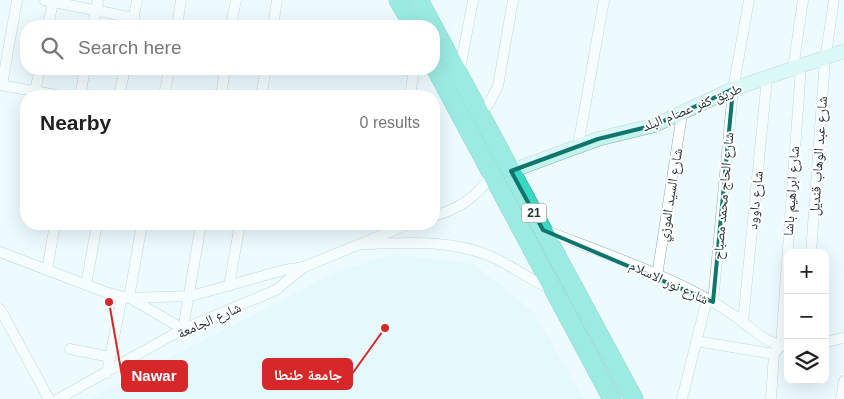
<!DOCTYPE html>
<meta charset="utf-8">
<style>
body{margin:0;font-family:Arial,"Noto Naskh Arabic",sans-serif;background:#f2f2f2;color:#222}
.controls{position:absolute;right:15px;bottom:15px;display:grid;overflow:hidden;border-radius:10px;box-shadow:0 5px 20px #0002}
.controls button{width:45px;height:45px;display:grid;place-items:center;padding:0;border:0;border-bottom:1px solid #e0e0e0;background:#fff;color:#222;font:25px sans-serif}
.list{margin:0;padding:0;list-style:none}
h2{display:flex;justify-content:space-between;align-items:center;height:65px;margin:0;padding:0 20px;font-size:21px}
h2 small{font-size:16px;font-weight:400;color:#767676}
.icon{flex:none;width:28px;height:28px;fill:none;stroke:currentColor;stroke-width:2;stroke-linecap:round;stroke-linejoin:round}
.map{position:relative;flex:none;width:844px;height:399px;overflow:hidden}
.search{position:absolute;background:#fff;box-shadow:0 5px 20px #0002;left:20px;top:20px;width:420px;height:55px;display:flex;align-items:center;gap:12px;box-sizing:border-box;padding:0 18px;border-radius:20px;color:#767676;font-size:19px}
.panel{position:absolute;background:#fff;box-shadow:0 5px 20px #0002;left:20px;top:90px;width:420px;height:140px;border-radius:20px}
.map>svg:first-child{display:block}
.built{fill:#dbf7fc}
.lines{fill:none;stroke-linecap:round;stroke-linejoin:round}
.street-casing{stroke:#89acb2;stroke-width:11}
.secondary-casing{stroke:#89acb2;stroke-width:15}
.highway-casing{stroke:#319e90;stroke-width:19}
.street{stroke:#fff;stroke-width:10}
.secondary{stroke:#c4f3ed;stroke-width:14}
.highway{stroke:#39d8c2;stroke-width:18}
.marked{fill:none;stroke:#0f766e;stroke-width:4;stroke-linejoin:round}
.labels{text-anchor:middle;stroke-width:4;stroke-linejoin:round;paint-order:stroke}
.shield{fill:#fff;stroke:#646f70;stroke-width:1}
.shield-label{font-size:12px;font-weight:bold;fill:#223133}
.street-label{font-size:14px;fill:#223133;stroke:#fff}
.leader{fill:none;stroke:#d62828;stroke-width:2}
.callout-dot{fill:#d62828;stroke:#fff;stroke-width:2}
.callout{fill:#d62828;stroke:#d62828;stroke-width:2}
.callout-label{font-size:15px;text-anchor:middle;font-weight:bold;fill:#fff}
</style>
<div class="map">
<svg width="844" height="399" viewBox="0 0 844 399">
<rect width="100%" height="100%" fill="#edfbfe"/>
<polygon class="built" points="394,254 474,264 533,311 584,399 89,399 336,272"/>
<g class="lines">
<defs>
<g id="street">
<polyline points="44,0 134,18"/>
<polyline points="48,26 53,2"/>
<polyline points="93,26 98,0"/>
<polyline points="132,26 137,0"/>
<polyline points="177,26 181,0"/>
<polyline points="231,26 236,0"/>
<polyline points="273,26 277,0"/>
<polyline points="793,69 803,0"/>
<polyline points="459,74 473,0"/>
<polyline points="0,85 62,96"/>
<polyline points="2,85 17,0"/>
<polyline points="35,91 40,69"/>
<polyline points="80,96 85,69"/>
<polyline points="119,96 125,69"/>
<polyline points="164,96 169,69"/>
<polyline points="221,96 225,69"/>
<polyline points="261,96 266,69"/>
<polyline points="410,96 414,69"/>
<polyline points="479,113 488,105 498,86 513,0"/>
<polyline points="578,146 604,0"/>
<path d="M434 216C460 208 476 198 492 174"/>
<path d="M544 230C603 253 681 279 732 314 749 325 767 346 788 346"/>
<path d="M364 244C407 243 449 239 490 256 512 265 528 280 552 289"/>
<polyline points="0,252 105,292 129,298 191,296 284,270 304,267"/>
<polyline points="811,253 825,60 834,0"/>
<polyline points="47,270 55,224"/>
<polyline points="657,276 682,114"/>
<polyline points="86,285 97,224"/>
<polyline points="229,286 240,224"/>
<polyline points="129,298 142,224"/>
<polyline points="130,298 183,329"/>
<polyline points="713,302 733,89 749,0"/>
<polyline points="0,309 49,399"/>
<polyline points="743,322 767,78"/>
<polyline points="183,329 201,224"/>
<polyline points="696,341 774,354"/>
<polyline points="825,342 844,338"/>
<polyline points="70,349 110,357"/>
<polyline points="107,373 122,297"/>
<polyline points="58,399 183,329 276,290 304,267 409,224"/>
<polyline points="682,399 707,299"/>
<polyline points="771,399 774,354 781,345 801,67"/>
<polyline points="841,399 844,381"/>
</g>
<polyline id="secondary" points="511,171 598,139 655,125 733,89 844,51"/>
<g id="highway">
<polyline points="398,0 413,26"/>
<polyline points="419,0 433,26"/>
<polyline points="434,28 634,399"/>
<polyline points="434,66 612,399"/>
</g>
</defs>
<use href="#street" class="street-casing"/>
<use href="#secondary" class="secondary-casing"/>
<use href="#highway" class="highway-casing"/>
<use href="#street" class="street"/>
<use href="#secondary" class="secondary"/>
<use href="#highway" class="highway"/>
</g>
<path d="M0 0H844V399H0ZM733 89 713 302 543 230 511 171 598 139 655 125Z" fill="#edfbfe" fill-opacity=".55" fill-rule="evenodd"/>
<path class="marked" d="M733 89 713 302 543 230 511 171 598 139 655 125Z"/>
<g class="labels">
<rect class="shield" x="521.5" y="203.5" width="25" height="19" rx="4"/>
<g class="shield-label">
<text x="534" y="217">21</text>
</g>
<g class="street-label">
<text transform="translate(692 107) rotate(-22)" y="5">طريق كفر عصام البلد</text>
<text transform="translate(818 156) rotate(-86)" y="5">شارع عبد الوهاب قنديل</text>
<text transform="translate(791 191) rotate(-86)" y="5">شارع ابراهيم باشا</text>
<text transform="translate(670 195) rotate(-81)" y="5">شارع السيد الموزي</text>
<text transform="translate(723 196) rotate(-85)" y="5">شارع الحاج محمد مصباح</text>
<text transform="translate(755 200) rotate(-84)" y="5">شارع داوود</text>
<text transform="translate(669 282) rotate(25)" y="5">شارع نور الاسلام</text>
<text transform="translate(209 320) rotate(-24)" y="5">شارع الجامعة</text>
</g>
</g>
<path class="leader" d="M385 328L352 374M109 302L122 376"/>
<g class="callout-dot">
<circle cx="385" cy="328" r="5"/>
<circle cx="109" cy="302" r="5"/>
</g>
<g class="callout">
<rect x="263" y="359" width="89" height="30" rx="5"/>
<rect x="122" y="361" width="65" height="30" rx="5"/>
</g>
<g class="callout-label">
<text x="308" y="380">جامعة طنطا</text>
<text x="154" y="381">Nawar</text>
</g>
</svg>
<div class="controls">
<button>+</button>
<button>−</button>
<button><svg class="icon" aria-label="layers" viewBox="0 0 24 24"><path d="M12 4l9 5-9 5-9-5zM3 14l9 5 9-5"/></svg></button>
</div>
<div class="search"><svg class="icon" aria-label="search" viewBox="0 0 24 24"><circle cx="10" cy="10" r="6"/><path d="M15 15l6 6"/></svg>Search here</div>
<section class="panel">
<h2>Nearby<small>0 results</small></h2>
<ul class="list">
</ul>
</section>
</div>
